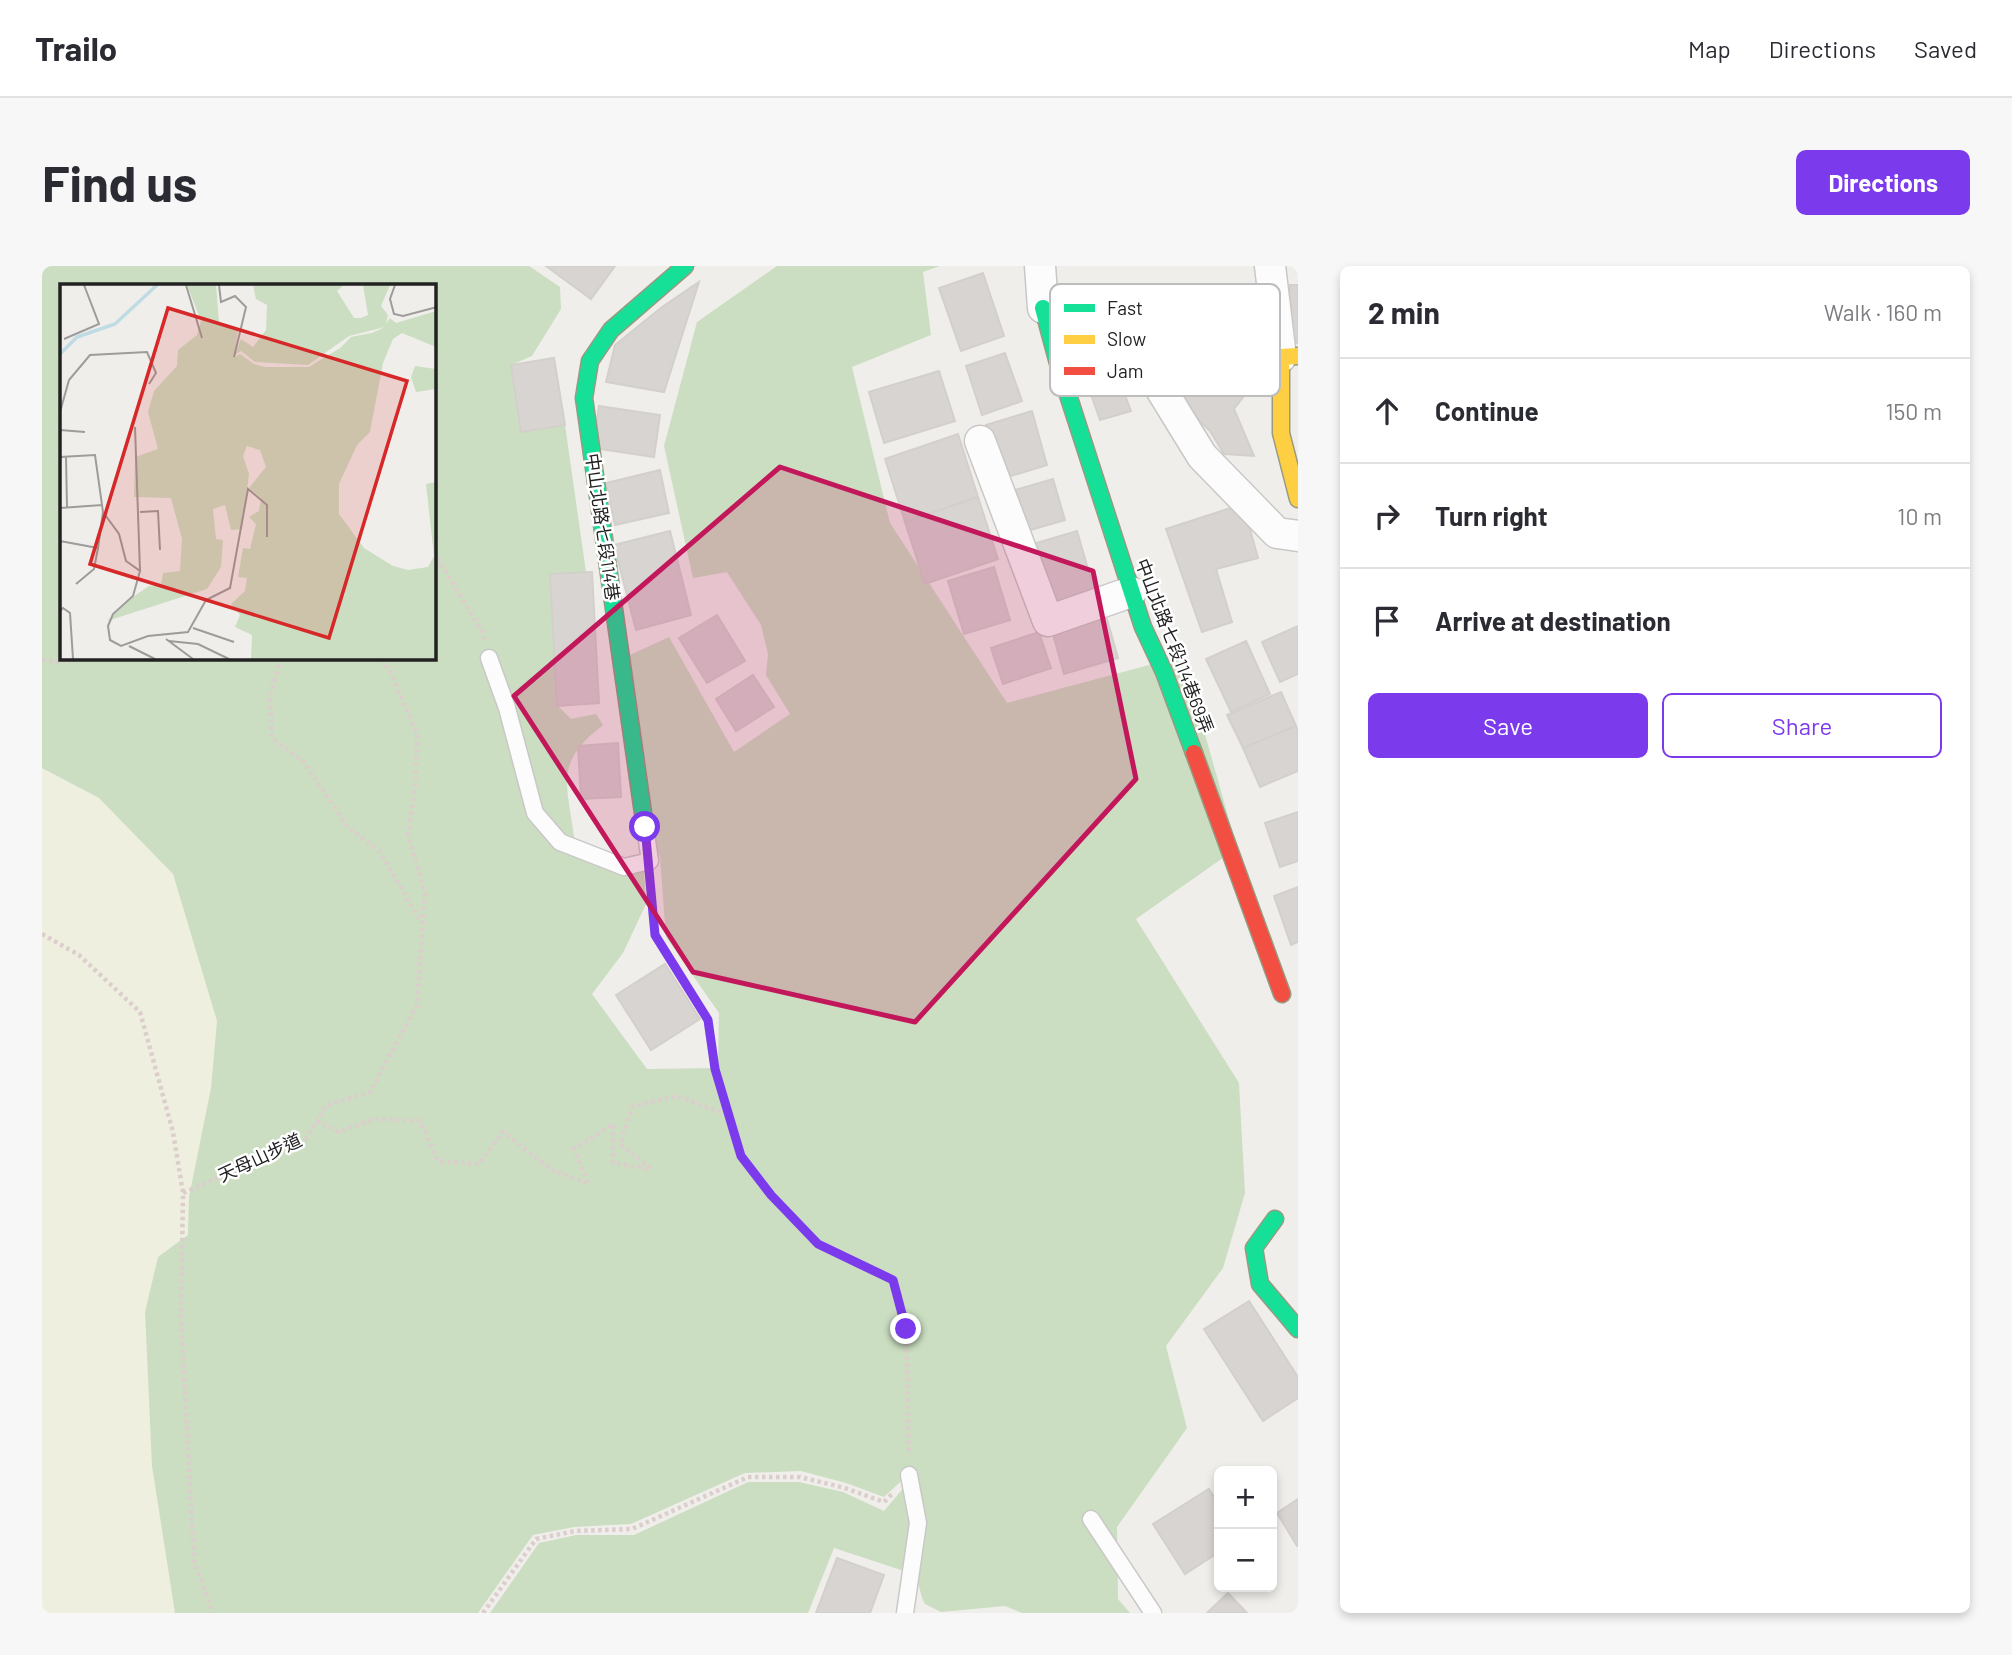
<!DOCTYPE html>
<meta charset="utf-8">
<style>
body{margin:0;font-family:Barlow,"Noto Sans TC",sans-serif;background:#f7f7f7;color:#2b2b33}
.controls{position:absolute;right:21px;bottom:21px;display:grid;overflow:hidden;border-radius:10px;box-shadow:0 4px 10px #0003}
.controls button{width:63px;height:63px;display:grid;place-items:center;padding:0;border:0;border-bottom:2px solid #e1e1e2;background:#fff;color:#2b2b33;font:35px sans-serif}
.stop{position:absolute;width:21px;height:21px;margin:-16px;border:5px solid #7c3aed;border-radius:50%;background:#fff}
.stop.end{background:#7c3aed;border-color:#fff;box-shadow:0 2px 7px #0008}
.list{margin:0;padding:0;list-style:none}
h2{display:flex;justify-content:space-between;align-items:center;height:91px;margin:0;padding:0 28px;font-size:30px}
h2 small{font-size:23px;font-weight:400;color:#7c7c81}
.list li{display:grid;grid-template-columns:46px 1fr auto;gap:21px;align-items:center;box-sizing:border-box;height:105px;padding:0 28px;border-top:2px solid #e1e1e2}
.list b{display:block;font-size:26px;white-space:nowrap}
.list em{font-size:23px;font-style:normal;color:#7c7c81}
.actions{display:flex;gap:14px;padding:21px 28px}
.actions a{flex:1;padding:16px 0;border:2px solid #7c3aed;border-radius:10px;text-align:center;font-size:24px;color:#7c3aed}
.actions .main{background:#7c3aed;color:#fff}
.icon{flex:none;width:38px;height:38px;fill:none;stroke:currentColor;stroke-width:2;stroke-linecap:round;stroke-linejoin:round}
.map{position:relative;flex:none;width:1256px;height:1347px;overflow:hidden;border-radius:10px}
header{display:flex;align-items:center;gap:42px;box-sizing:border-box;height:98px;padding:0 35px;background:#fff;border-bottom:2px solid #e1e1e2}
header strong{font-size:33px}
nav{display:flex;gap:38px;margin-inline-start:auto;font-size:24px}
.intro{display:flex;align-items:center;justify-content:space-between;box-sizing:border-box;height:168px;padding:0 42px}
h1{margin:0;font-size:49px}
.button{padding:18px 32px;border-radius:10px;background:#7c3aed;color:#fff;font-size:24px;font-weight:700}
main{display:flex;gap:42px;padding:0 42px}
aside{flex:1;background:#fff;border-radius:10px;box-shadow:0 4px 10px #0003}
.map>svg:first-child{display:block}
.farmland{fill:#efefdf}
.forest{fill:#cbdec1;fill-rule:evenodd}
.building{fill:#d7d4d2;stroke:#d3d0cc;stroke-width:2}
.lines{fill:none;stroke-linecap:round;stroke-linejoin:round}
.lane-casing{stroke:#c9c8c7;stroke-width:19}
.street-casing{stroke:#c9c8c7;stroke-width:33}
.fast-casing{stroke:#999a82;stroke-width:19}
.slow-casing{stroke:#999a82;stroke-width:19}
.jam-casing{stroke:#999a82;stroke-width:19}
.path{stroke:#dccecd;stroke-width:4.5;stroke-dasharray:3.5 3.5;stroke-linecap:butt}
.lane{stroke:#fdfcfc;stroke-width:16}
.street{stroke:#fdfcfc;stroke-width:30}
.fast{stroke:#16e098;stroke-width:16}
.slow{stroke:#ffcf43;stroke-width:16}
.jam{stroke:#f24e42;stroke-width:16}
.route{stroke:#7c3aed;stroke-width:9}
.marked{fill:#c2185b;fill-opacity:0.2;stroke:#c2185b;stroke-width:5;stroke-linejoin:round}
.labels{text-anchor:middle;stroke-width:5;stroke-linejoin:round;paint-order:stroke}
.street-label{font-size:18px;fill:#222;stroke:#fff}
.inset-river{fill:none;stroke:#bfdbe3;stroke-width:3.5}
.inset-road{fill:none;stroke:#9e9c9b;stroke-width:2}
.view{fill:#d62828;fill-opacity:0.15;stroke:#d62828;stroke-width:3.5}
.inset-edge{fill:none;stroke:#222;stroke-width:3.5}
.key{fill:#fff;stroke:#bdbdbd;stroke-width:2}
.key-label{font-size:19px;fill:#222}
</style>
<header>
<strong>Trailo</strong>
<nav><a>Map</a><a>Directions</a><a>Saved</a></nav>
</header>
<div class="intro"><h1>Find us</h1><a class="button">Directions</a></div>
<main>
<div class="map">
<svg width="1256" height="1347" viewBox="0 0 1256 1347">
<rect width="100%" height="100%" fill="#f0eeeb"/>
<polygon class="farmland" points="0,502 57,532 131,608 175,755 169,822 147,931 146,969 116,991 103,1046 110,1200 133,1347 0,1347"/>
<g class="forest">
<path d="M0 0H487L518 21 519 43 490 90 469 99 479 166 523 159 544 306 508 308 515 439 529 453 554 448 561 459C512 497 525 516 532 571L581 607 602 603 604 638 581 687 550 728 605 803 676 802 677 747 624 671 618 591 606 559 577 394 627 371 692 486 748 448 724 409 726 388 719 359 685 306 651 312 622 180 655 56 735 0H898L881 6 889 69 810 101 848 257 965 437 1141 390 1195 582 1094 653 1197 817 1203 927 1181 1002 1124 1080 1145 1162 1075 1261 1076 1333 1088 1347H980L963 1340 899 1346 883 1338 880 1332 876 1316 881 1262 870 1205 842 1231 804 1217 759 1205 703 1207 589 1258 532 1261 491 1269 436 1347H133L110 1200 103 1046 116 991 146 969 147 931 169 822 175 755 131 608 57 532 0 502ZM19 19H392V392H19Z"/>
<polygon points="706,1216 757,1216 801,1226 842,1245 864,1219 870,1260 867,1296 859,1304 792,1282 766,1347 448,1347 497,1277 534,1269 592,1269"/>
</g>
<g class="building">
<polygon points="504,0 573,0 549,33"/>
<polygon points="941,7 962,70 919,85 897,22"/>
<polygon points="657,16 622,126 564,116 573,79 620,41"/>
<polygon points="1248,19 1256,19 1256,77 1242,79"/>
<polygon points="1206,70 1209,121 1192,143 1212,190 1182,188 1168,165 1149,147 1130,104"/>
<polygon points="1067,86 1089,145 1058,154 1038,97"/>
<polygon points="963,87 980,135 940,149 924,100"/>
<polygon points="512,92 523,159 479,166 469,99"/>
<polygon points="897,105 913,155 842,177 827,126"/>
<polygon points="557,140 618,149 612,191 551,182"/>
<polygon points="990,145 1005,199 959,213 944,159"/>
<polygon points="916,168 936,231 863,256 843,193"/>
<polygon points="618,204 627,247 573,259 564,217"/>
<polygon points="1011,213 1023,254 985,265 973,224"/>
<polygon points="936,231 956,293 883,318 863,256"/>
<polygon points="1201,238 1216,292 1174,303 1190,356 1160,366 1124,263"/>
<polygon points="628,265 649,349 594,364 572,279"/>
<polygon points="1035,265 1053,327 1006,341 988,279"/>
<polygon points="952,301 968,354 922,368 906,315"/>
<polygon points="550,306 557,437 515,440 508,308"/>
<polygon points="1063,346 1076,392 1022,408 1009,361"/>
<polygon points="675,349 703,395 665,417 637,372"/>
<polygon points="1256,360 1256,408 1238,416 1220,376"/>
<polygon points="997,366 1009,402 961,418 949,382"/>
<polygon points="1204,375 1228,428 1189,446 1164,393"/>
<polygon points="711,409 732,441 694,465 674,433"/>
<polygon points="1239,426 1254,460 1201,482 1185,449"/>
<polygon points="1254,460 1256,465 1256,505 1218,521 1201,482"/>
<polygon points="576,477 579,531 539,533 536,480"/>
<polygon points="1256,546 1256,595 1238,601 1223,557"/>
<polygon points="1256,621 1256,676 1249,679 1232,630"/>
<polygon points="623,698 658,753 609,784 574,729"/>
<polygon points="1207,1035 1256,1111 1256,1132 1221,1155 1162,1063"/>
<polygon points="1167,1223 1177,1239 1177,1286 1143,1308 1111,1258"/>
<polygon points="1256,1233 1256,1279 1255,1280 1235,1247"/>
<polygon points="795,1292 842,1309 828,1347 774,1347"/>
<polygon points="1186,1327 1205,1347 1165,1347"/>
</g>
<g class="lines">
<defs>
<g id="lane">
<polyline points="447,392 465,442 493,547 518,576 582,601 608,595 603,561"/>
<polyline points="1049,1253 1111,1347"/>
<polyline points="863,1347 876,1257 867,1209"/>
</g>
<g id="street">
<polyline points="998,0 1001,42 1026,40 1050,44 1085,68 1160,190 1235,267 1256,270"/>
<polyline points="1228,0 1239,91"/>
<polyline points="938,175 1006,355 1089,326"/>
</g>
<g id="fast">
<polyline points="1001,42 1017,101 1101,361 1122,406 1152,487"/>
<polyline points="603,561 542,132 548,95 569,64 643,0"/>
<polyline points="1233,953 1212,982 1218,1018 1256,1063"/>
</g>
<polyline id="slow" points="1256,90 1239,91 1239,167 1256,233"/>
<polyline id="jam" points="1152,487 1240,728"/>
</defs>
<use href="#lane" class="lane-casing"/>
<use href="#street" class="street-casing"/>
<use href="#fast" class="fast-casing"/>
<use href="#slow" class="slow-casing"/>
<use href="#jam" class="jam-casing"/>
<g class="path">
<polyline points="392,286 440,365 443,376"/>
<polyline points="239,392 228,430 230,472 262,496 306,561 338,586 380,657"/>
<polyline points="0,394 16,396 34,392"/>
<polyline points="609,614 613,669 666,754 673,802 699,890 729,929 776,978 851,1014 864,1063 867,1189"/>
<polyline points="0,668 37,689 98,746 131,866 141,927 139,1051 152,1295 171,1347"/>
<polyline points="275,855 296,866 333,853 378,855 396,895 437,898 461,866 510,904 547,918 532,883 571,858 571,897 609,903 578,878 591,840 635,830 686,849"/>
<polyline points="141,927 264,873 285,839 328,826 375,739 383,628 366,568 373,521 375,468 348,405 338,392"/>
<polyline points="441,1347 494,1273 533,1265 590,1263 706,1211 758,1211 803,1222 842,1236 851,1227"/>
</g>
<use href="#lane" class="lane"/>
<use href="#street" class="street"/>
<use href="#fast" class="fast"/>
<use href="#slow" class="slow"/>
<use href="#jam" class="jam"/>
</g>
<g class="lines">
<polyline class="route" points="603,561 613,669 666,754 673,803 699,890 729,929 776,978 851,1014 864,1063"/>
</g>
<path class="marked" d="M738 201 1051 305 1094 513 873 756 651 706 472 430Z"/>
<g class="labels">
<g class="street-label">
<text transform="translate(560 261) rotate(82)" y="6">中山北路七段114巷</text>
<text transform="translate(1132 380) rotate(69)" y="6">中山北路七段114巷69弄</text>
<text transform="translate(218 892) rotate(-25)" y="6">天母山步道</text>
</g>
</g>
<g transform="translate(18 18)">
<rect width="376" height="376" fill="#f0eeeb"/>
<path d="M127 1H156L159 39 178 47 174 73 180 70 194 80 205 83H249L280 64 291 53 312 49 325 43 289 52 248 81 195 78 181 67 175 71 181 55 193 63 206 46 207 21 196 15 193 1H284L277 7 294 34H301L308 31 303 1H330L321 22 328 31 326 40 330 34 336 39 376 27V63L342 49 333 55 323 79 310 148 297 161 279 200V230L304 264 333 282 348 286 368 283 374 272 366 200 376 198V375H191L192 351 175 343 180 331 171 320 185 307 187 294 178 293 183 264 190 265 196 240 189 233 199 227 201 214 189 204 206 183 200 166 187 162 183 172 189 190 182 245 171 246 165 221 153 225 156 255 163 256 161 283 147 305 47 337 73 313 89 302 101 301 103 289 120 287 122 255 111 214 74 213 75 173 98 165 88 128 94 107 117 82 118 66 137 51 141 37ZM355 82 376 85V105L356 108 351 93Z" fill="#cbdec1"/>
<path class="inset-river" d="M0 70 17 53 55 40 97 1"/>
<path class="inset-road" d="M126 1 142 54M159 1 161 18 175 12 186 23 174 73M335 1 330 15 334 30 343 32 377 23M4 55 39 40 24 1M0 128 9 96 30 71 87 68 96 89 89 100M75 143 80 287M0 146 25 148M0 173 35 171 43 228 38 264 0 257M6 173 7 223M0 224 42 221M43 228 59 250 66 277 80 287 73 312 53 330 48 342 50 356 61 362 88 352 128 348 146 316 170 304 188 205 207 221V253M80 228 98 227 100 266M16 300 34 285 38 264M0 327 3 324 10 329 13 375M133 344 174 358M106 355 133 375M109 357 138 360 169 375M69 362 95 375"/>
<path class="view" d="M108 24 347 97 269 354 30 280Z"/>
<rect width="376" height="376" class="inset-edge"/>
</g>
<rect x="1008" y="18" width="230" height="112" rx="10" class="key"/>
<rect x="1022" y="38" width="31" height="8" fill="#16e098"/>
<rect x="1022" y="69" width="31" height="9" fill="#ffcf43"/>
<rect x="1022" y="101" width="31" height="8" fill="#f24e42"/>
<g class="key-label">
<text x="1065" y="49">Fast</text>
<text x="1065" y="80">Slow</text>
<text x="1065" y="112">Jam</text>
</g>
</svg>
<div class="controls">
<button>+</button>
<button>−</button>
</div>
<div class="stop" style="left:603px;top:561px"></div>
<div class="stop end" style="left:864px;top:1063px"></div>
</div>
<aside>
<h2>2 min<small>Walk · 160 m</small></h2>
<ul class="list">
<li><svg class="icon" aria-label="ahead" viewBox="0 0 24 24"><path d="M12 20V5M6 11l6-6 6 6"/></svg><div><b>Continue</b></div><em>150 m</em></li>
<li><svg class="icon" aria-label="right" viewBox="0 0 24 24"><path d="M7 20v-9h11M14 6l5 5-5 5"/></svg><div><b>Turn right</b></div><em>10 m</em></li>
<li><svg class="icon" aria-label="arrive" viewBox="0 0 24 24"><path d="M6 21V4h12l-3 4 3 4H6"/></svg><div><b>Arrive at destination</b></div></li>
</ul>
<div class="actions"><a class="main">Save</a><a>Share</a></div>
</aside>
</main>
